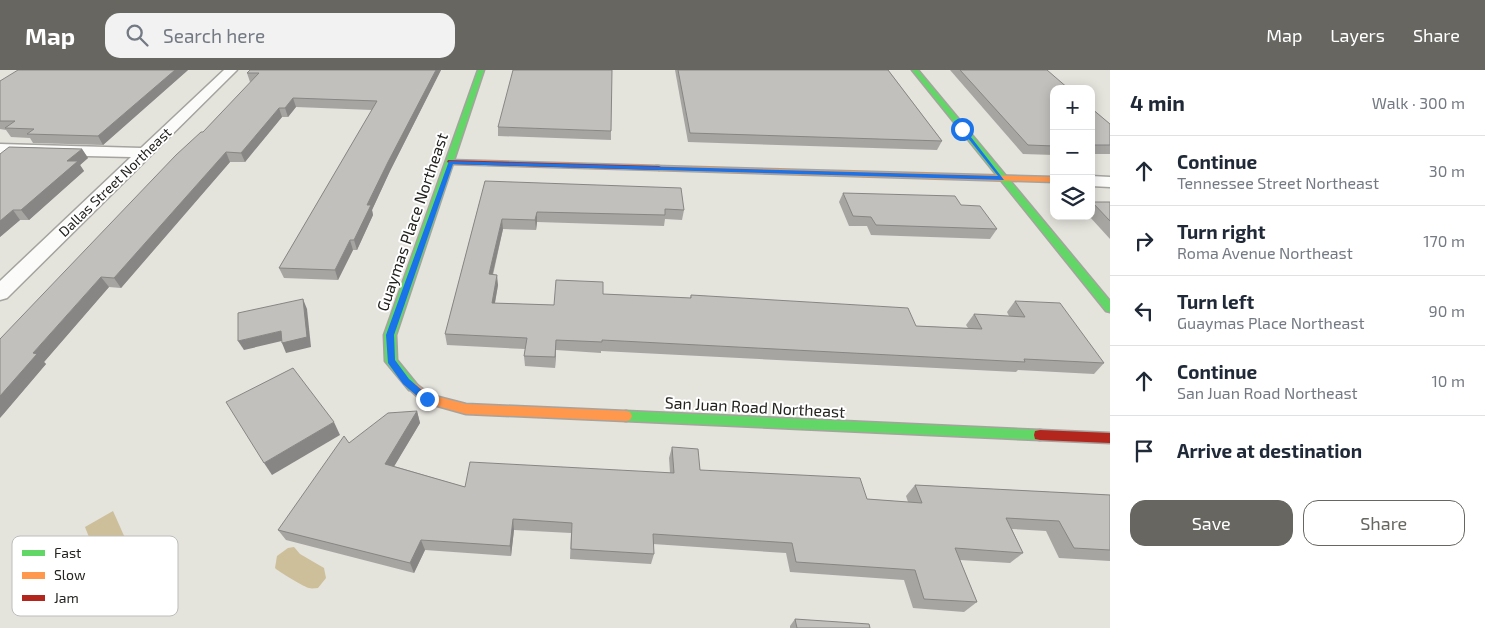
<!DOCTYPE html>
<meta charset="utf-8">
<style>
body{margin:0;font-family:"Exo 2",sans-serif;background:#f2f2f3;color:#1f2937}
.controls{position:absolute;right:15px;top:15px;display:grid;overflow:hidden;border-radius:10px;box-shadow:0 2px 12px #0003}
.controls button{width:45px;height:45px;display:grid;place-items:center;padding:0;border:0;border-bottom:1px solid #e0e1e3;background:#fff;color:#1f2937;font:25px sans-serif}
.stop{position:absolute;width:15px;height:15px;margin:-11px;border:4px solid #1a73e8;border-radius:50%;background:#fff}
.stop.end{background:#1a73e8;border-color:#fff;box-shadow:0 1px 5px #0008}
.list{margin:0;padding:0;list-style:none}
h2{display:flex;justify-content:space-between;align-items:center;height:65px;margin:0;padding:0 20px;font-size:21px}
h2 small{font-size:16px;font-weight:400;color:#747a83}
.list li{display:grid;grid-template-columns:32px 1fr auto;gap:15px;align-items:center;box-sizing:border-box;height:70px;padding:0 20px;border-top:1px solid #e0e1e3}
.list b{display:block;font-size:19px;white-space:nowrap}
.list p{margin:0;font-size:16px;white-space:nowrap;color:#747a83}
.list em{font-size:16px;font-style:normal;color:#747a83}
.actions{display:flex;gap:10px;padding:15px 20px}
.actions a{flex:1;padding:11px 0;border:1px solid #676661;border-radius:15px;text-align:center;font-size:18px;color:#676661}
.actions .main{background:#676661;color:#fff}
.icon{flex:none;width:28px;height:28px;fill:none;stroke:currentColor;stroke-width:2;stroke-linecap:round;stroke-linejoin:round}
.map{position:relative;flex:none;width:1110px;height:558px;overflow:hidden}
header{display:flex;align-items:center;gap:30px;box-sizing:border-box;height:70px;padding:0 25px;background:#676661;color:#fff}
header strong{font-size:24px}
nav{display:flex;gap:28px;margin-inline-start:auto;font-size:18px}
.search{width:350px;height:45px;background:#f2f2f3;display:flex;align-items:center;gap:12px;box-sizing:border-box;padding:0 18px;border-radius:15px;color:#747a83;font-size:19px}
main{display:flex}
aside{flex:1;background:#fff}
.map>svg:first-child{display:block}
.water{fill:#ccbf9a}
.lines{fill:none;stroke-linecap:round;stroke-linejoin:round}
.street-casing{stroke:#a5a39e;stroke-width:3}
.fast-casing{stroke:#a5a39e;stroke-width:3}
.slow-casing{stroke:#a5a39e;stroke-width:3}
.jam-casing{stroke:#a5a39e;stroke-width:3}
.street{fill:#fbfbfa;fill-rule:evenodd}
.fast{fill:#63d668;fill-rule:evenodd}
.slow{fill:#ff974d;fill-rule:evenodd}
.jam{fill:#b3261e;fill-rule:evenodd}
.wall{fill:#a7a5a2}
.shaded-wall{fill:#888684}
.building{fill:#c2c0bc;stroke:#888684}
.route{fill:#1a73e8}
.labels{text-anchor:middle;stroke-width:4;stroke-linejoin:round;paint-order:stroke}
.far-street-label{font-size:14px;fill:#24231f;stroke:#fff}
.street-label{font-size:16px;fill:#24231f;stroke:#fff}
.key{fill:#fff;stroke:#bdbdbc;stroke-width:1}
.key-label{font-size:14px;fill:#24231f}
</style>
<header>
<strong>Map</strong>
<div class="search"><svg class="icon" aria-label="search" viewBox="0 0 24 24"><circle cx="10" cy="10" r="6"/><path d="M15 15l6 6"/></svg>Search here</div>
<nav><a>Map</a><a>Layers</a><a>Share</a></nav>
</header>
<main>
<div class="map">
<svg width="1110" height="558" viewBox="0 0 1110 558">
<rect width="100%" height="100%" fill="#e4e3dc"/>
<g class="water">
<polygon points="113,441 129,477 100,495 85,457"/>
<path d="M294 477 300 484 324 498 326 508 318 518C315 518 312 519 309 518 306 518 276 500 275 498L277 486 288 478Z"/>
</g>
<g class="lines">
<defs>
<g id="street">
<polygon points="224,0 237,0 7,228 0,230 0,211 131,87 0,84 0,74 141,78"/>
<polygon points="1091,106 1110,107 1110,117 1091,116"/>
</g>
<g id="fast">
<polygon points="478,0 484,0 396,265 397,290 419,317 417,320 409,320 385,291 384,265"/>
<polygon points="912,0 918,0 1110,231 1110,242 1106,241"/>
<polygon points="626,341 1040,360 1045,361 1046,365 1045,369 1040,370 626,351 622,350 620,346 622,342"/>
</g>
<g id="slow">
<polygon points="656,96 1054,107 1054,112 659,100 655,98"/>
<polygon points="413,312 431,325 466,334 626,341 630,342 632,346 630,350 626,351 466,344 423,332 407,317 409,314"/>
</g>
<g id="jam">
<polygon points="448,90 659,96 663,98 659,100 451,94 447,92"/>
<polygon points="1040,360 1110,363 1110,373 1040,370 1035,369 1034,365 1035,361"/>
</g>
</defs>
<use href="#street" class="street-casing"/>
<use href="#fast" class="fast-casing"/>
<use href="#slow" class="slow-casing"/>
<use href="#jam" class="jam-casing"/>
<use href="#street" class="street"/>
<use href="#fast" class="fast"/>
<use href="#slow" class="slow"/>
<use href="#jam" class="jam"/>
</g>
<g class="wall">
<polygon points="188,0 103,75 33,73 30,68 11,67 6,60 0,59 0,11"/>
<polygon points="250,0 441,0 390,101 372,140 373,145 357,180 353,180 338,210 284,208 279,198 372,40 296,37 288,47 282,47 245,92 230,92 121,218 109,217 44,292 46,294 0,348 203,62 251,12 250,12 247,3"/>
<polygon points="675,0 888,0 942,71 937,80 688,72"/>
<polygon points="950,0 1047,0 1054,19 1054,85 1023,84"/>
<polygon points="1091,38 1110,54 1110,84 1091,84"/>
<polygon points="498,57 611,61 611,70 498,66"/>
<polygon points="9,77 82,79 88,88 80,95 84,101 29,150 20,150 0,167"/>
<polygon points="485,111 684,140 682,150 665,149 664,156 537,152 536,160 503,159 493,205 498,215 495,233 554,235 603,224 690,228 691,225 916,256 968,258 966,255 974,244 1009,246 1007,242 1015,231 1104,293 1094,304 1018,300 1016,302 601,281 601,283 556,280 555,298 525,296 524,286 525,279 447,275 445,264"/>
<polygon points="843,123 961,135 997,159 990,169 871,165 867,156 849,156 839,132"/>
<polygon points="1091,132 1110,132 1110,169 1089,146 1091,146"/>
<polygon points="417,341 420,353 394,396 465,417 670,403 669,388 672,377 700,400 867,429 908,432 906,426 915,415 1110,425 1110,491 1059,488 1046,461 1012,459 1023,483 1010,493 960,490 977,532 964,542 913,538 904,510 790,502 786,483 653,474 654,484 651,494 570,489 571,463 514,460 511,486 425,480 414,503 286,470 278,460 349,373"/>
<polygon points="795,549 870,558 790,558 790,556"/>
</g>
<g class="shaded-wall">
<polygon points="175,0 188,0 103,75 98,66"/>
<polygon points="436,0 441,0 390,101 372,140 373,145 357,180 354,170 367,135 388,92"/>
<polygon points="293,28 296,37 288,47 285,38"/>
<polygon points="279,38 282,47 245,92 241,83"/>
<polygon points="82,79 88,88 80,95 84,101 29,150 21,140 67,91"/>
<polygon points="226,82 230,92 121,218 114,208"/>
<polygon points="13,140 20,150 0,167 0,151"/>
<polygon points="537,142 537,152 536,160 535,150"/>
<polygon points="502,149 503,159 490,215 489,204"/>
<polygon points="350,170 353,180 338,210 335,200"/>
<polygon points="497,205 498,215 493,243 492,233"/>
<polygon points="101,207 109,217 44,292 46,294 0,348 0,326 33,283"/>
<polygon points="303,229 307,239 311,277 286,283 282,273"/>
<polygon points="281,261 286,270 244,280 238,271"/>
<polygon points="556,270 556,280 555,298 555,287"/>
<polygon points="417,341 420,353 389,405 385,394"/>
<polygon points="334,352 340,365 272,405 264,393"/>
<polygon points="513,449 514,460 511,486 510,476"/>
<polygon points="421,470 425,480 414,503 410,493"/>
</g>
<g class="building">
<polygon points="18,0 175,0 98,66 27,64 34,59 5,58 15,51 0,51 0,11"/>
<polygon points="250,0 436,0 388,92 367,135 371,135 354,170 350,170 335,200 279,198 377,31 293,28 285,38 279,38 241,83 226,82 114,208 101,207 33,283 37,284 0,326 0,269 176,85 201,62 203,62 259,3 247,3"/>
<polygon points="513,0 612,0 611,61 498,57"/>
<polygon points="678,0 888,0 942,71 690,63"/>
<polygon points="960,0 1047,0 1069,19 1054,19 1054,76 1028,75"/>
<polygon points="1091,38 1110,54 1110,75 1091,75"/>
<polygon points="9,77 82,79 67,91 78,91 21,140 13,140 0,151 0,84"/>
<polygon points="485,111 681,118 684,140 665,139 665,145 537,142 535,150 502,149 489,204 497,205 492,233 554,235 556,210 603,212 603,224 691,228 691,225 908,238 916,256 982,259 974,244 1025,247 1015,231 1060,233 1104,293 1024,289 1025,292 602,270 602,272 556,270 555,287 524,286 527,268 445,264"/>
<polygon points="843,123 955,126 961,135 980,136 997,159 876,155 871,147 853,146"/>
<polygon points="1092,132 1110,132 1110,151"/>
<polygon points="303,229 307,267 282,273 281,261 238,271 238,243"/>
<polygon points="293,298 334,352 264,393 226,332"/>
<polygon points="417,341 385,394 465,417 470,392 674,403 672,377 698,379 700,400 860,408 867,429 922,433 915,415 1110,425 1110,480 1074,478 1059,451 1006,448 1023,483 955,478 977,532 924,529 915,500 796,492 792,473 653,464 654,484 571,479 572,453 513,449 510,476 421,470 410,493 278,460 344,366 349,373 388,343"/>
<polygon points="795,549 869,554 870,558 797,558"/>
</g>
<polygon class="route" points="960,58 964,58 1004,110 453,94 394,265 395,290 409,309 430,327 430,332 424,332 403,314 388,293 386,265 449,91 998,106"/>
<g class="labels">
<g class="far-street-label">
<text transform="translate(115 112) rotate(-44)" y="5">Dallas Street Northeast</text>
</g>
<g class="street-label">
<text transform="translate(412 152) rotate(-71)" y="6">Guaymas Place Northeast</text>
<text transform="translate(755 337) rotate(3)" y="6">San Juan Road Northeast</text>
</g>
</g>
<rect x="12" y="466" width="166" height="80" rx="8" class="key"/>
<rect x="22" y="480" width="23" height="6" fill="#63d668"/>
<rect x="22" y="502" width="23" height="7" fill="#ff974d"/>
<rect x="22" y="525" width="23" height="6" fill="#b3261e"/>
<g class="key-label">
<text x="54" y="488">Fast</text>
<text x="54" y="510">Slow</text>
<text x="54" y="533">Jam</text>
</g>
</svg>
<div class="controls">
<button>+</button>
<button>−</button>
<button><svg class="icon" aria-label="layers" viewBox="0 0 24 24"><path d="M12 4l9 5-9 5-9-5zM3 14l9 5 9-5"/></svg></button>
</div>
<div class="stop" style="left:962px;top:59px"></div>
<div class="stop end" style="left:427px;top:329px"></div>
</div>
<aside>
<h2>4 min<small>Walk · 300 m</small></h2>
<ul class="list">
<li><svg class="icon" aria-label="ahead" viewBox="0 0 24 24"><path d="M12 20V5M6 11l6-6 6 6"/></svg><div><b>Continue</b><p>Tennessee Street Northeast</p></div><em>30 m</em></li>
<li><svg class="icon" aria-label="right" viewBox="0 0 24 24"><path d="M7 20v-9h11M14 6l5 5-5 5"/></svg><div><b>Turn right</b><p>Roma Avenue Northeast</p></div><em>170 m</em></li>
<li><svg class="icon" aria-label="left" viewBox="0 0 24 24"><path d="M17 20v-9H6M10 6l-5 5 5 5"/></svg><div><b>Turn left</b><p>Guaymas Place Northeast</p></div><em>90 m</em></li>
<li><svg class="icon" aria-label="ahead" viewBox="0 0 24 24"><path d="M12 20V5M6 11l6-6 6 6"/></svg><div><b>Continue</b><p>San Juan Road Northeast</p></div><em>10 m</em></li>
<li><svg class="icon" aria-label="arrive" viewBox="0 0 24 24"><path d="M6 21V4h12l-3 4 3 4H6"/></svg><div><b>Arrive at destination</b></div></li>
</ul>
<div class="actions"><a class="main">Save</a><a>Share</a></div>
</aside>
</main>
